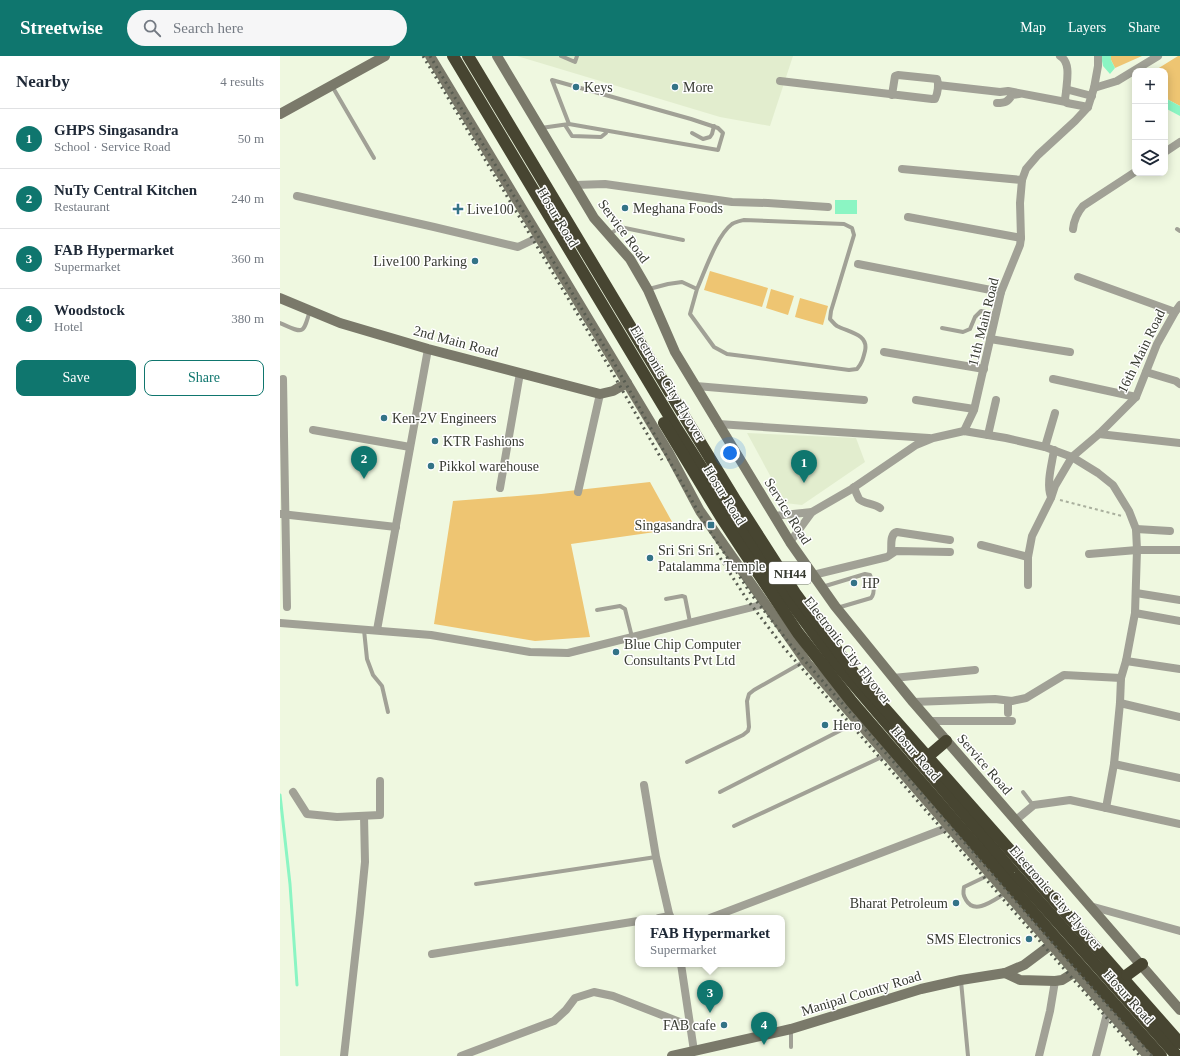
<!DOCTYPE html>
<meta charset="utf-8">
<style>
body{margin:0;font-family:Georgia,serif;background:#f6f6f7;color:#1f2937}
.controls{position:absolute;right:12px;top:12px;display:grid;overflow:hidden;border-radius:8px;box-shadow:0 2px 10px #0003}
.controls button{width:36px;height:36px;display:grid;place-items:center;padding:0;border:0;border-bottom:1px solid #e0e1e3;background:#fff;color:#1f2937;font:20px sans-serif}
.you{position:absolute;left:450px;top:397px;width:14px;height:14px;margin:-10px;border:3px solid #fff;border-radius:50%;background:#1a73e8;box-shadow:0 0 0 6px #1a73e833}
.badge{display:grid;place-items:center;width:26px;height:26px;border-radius:50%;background:#0f766e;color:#fff;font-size:13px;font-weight:700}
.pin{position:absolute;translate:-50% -33px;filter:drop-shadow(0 1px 2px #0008)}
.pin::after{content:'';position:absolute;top:21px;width:14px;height:12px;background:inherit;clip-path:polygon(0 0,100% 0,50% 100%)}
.popup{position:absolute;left:355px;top:859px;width:150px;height:52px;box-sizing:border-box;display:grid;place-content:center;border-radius:8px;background:#fff;filter:drop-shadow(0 1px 3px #0005);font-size:13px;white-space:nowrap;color:#747a83}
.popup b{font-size:15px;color:#1f2937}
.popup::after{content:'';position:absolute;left:50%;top:100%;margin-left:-8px;border:8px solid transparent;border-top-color:#fff}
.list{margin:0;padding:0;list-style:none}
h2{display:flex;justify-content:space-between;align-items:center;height:52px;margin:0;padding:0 16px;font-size:17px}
h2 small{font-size:13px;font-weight:400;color:#747a83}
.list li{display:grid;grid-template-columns:26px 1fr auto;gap:12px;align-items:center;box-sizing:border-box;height:60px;padding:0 16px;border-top:1px solid #e0e1e3}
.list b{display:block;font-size:15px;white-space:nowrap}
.list p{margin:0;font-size:13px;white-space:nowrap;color:#747a83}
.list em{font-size:13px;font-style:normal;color:#747a83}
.actions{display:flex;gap:8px;padding:12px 16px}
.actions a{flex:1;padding:9px 0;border:1px solid #0f766e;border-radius:8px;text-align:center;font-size:14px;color:#0f766e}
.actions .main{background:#0f766e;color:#fff}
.icon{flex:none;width:22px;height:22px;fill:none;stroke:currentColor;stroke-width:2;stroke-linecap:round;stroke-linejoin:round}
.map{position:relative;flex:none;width:900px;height:1000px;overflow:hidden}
header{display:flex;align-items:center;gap:24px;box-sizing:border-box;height:56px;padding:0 20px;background:#0f766e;color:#fff}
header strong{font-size:19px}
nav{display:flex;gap:22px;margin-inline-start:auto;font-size:14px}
.search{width:280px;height:36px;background:#f6f6f7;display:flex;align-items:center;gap:10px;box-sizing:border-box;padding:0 14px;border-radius:22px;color:#747a83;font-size:15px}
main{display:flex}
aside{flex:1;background:#fff}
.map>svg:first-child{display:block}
.built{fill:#e2edce}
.green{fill:#eec572}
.water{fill:#8bf5c3}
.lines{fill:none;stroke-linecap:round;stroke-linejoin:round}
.stream{stroke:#8bf5c3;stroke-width:3}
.path{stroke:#aab09e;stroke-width:2;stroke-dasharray:3 3;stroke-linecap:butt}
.lane{stroke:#a1a196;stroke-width:4}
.street{stroke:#a1a196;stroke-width:8}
.secondary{stroke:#7a796a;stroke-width:10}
.highway{stroke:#474531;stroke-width:12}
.rail{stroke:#585c51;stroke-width:3;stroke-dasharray:2 4;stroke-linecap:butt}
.poi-dot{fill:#337387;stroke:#fff;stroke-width:1.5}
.labels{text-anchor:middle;stroke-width:3;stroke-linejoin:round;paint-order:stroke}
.shield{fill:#fff;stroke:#73756f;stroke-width:1}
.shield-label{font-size:13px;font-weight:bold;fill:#373a31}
.poi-label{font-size:14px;fill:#373a31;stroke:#fff;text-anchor:start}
.street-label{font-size:14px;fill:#373a31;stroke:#fff}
</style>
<header>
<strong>Streetwise</strong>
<div class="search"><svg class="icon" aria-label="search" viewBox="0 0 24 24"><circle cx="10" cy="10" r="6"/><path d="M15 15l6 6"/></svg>Search here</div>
<nav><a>Map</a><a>Layers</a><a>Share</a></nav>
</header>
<main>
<aside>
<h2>Nearby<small>4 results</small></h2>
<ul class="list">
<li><span class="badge">1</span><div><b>GHPS Singasandra</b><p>School · Service Road</p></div><em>50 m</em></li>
<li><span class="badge">2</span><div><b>NuTy Central Kitchen</b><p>Restaurant</p></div><em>240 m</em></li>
<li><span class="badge">3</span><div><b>FAB Hypermarket</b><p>Supermarket</p></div><em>360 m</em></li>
<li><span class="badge">4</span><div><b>Woodstock</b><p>Hotel</p></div><em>380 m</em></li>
</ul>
<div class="actions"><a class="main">Save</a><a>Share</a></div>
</aside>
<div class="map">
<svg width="900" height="1000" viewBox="0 0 900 1000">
<rect width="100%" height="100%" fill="#eff8e0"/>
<g class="built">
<polygon points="237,0 513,0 490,70 440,61"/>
<polygon points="467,377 576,382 585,406 522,449 505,447"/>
</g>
<g class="green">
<polygon points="831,0 862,0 835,12 831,4"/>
<polygon points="898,0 900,0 900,50 885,42 885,15 874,15"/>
<polygon points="430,215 488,232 482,251 424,234"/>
<polygon points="491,233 514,240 508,259 486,252"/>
<polygon points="520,242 548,250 543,269 515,261"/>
<polygon points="370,426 396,473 291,488 310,581 255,585 154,568 173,445 261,438"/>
</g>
<g class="water">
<polygon points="821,0 831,0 831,4 835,12 830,18 823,10"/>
<polygon points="885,42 900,50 900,60 885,52"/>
<rect x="555" y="144" width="22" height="14"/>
</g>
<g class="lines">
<polyline class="stream" points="0,739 10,828 17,929"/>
<polyline class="path" points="780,444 842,460"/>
<g class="lane">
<polyline points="281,0 295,6 297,0"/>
<polyline points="52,30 94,102"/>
<polyline points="285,69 292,80 321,81 326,77"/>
<polyline points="261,72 289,68 438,94 443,77 438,72 411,63 272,24 289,68"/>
<polyline points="412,77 423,83 430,81 432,78 434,70"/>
<polyline points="897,173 900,175"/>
<polyline points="329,179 340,171 403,184"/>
<path d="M369 233 388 228 402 226 417 233 410 258 434 291 447 298 569 314 577 313C582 307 583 303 585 295 589 278 568 276 557 270 554 268 552 265 550 263L551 255 574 179 572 172 564 168 464 164C460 165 455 166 452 168 437 179 425 215 417 233"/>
<path d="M0 267C23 277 23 280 30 254"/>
<polyline points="662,272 683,276 690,273 695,261 701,255 716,258"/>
<path d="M542 531 585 518 590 519C593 525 596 536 591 542L557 552"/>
<polyline points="386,543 402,540 405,541 410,566"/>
<polyline points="317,554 340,550 345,553 352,581"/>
<polyline points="84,574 87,603 93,619 102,630 108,656"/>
<polyline points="407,706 463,679 468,675 469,671 467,645 469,638 474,634 525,605"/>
<polyline points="440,736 577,666"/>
<polyline points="743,736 753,749"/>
<polyline points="454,770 606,699"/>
<path d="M709 819 684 831C683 837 683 839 686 844 695 860 715 843 726 837"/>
<polyline points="196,828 376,801"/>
<polyline points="681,925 688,1000"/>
<polyline points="511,974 511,991"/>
</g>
<g class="street">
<path d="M780 0C791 6 787 24 786 36"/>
<path d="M500 25 652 43H655C658 37 659 28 657 23L618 19 615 20 612 39"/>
<polyline points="658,29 720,36 728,35 786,46"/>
<polyline points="814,32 837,25 878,0"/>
<path d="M717 47C725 47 728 46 732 39L739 38"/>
<polyline points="808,51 787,47 785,43 786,36 789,34 812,40"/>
<polyline points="885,96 900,86"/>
<polyline points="622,113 742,124"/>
<polyline points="295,129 325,128 452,146 488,147 548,151"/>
<polyline points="17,140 154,171 238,191 259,181"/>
<polyline points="628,161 741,182"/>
<path d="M793 173C794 163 797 157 803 150L855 116"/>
<polyline points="578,208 721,236"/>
<polyline points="798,221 895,256"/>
<polyline points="710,283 790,296"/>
<polyline points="604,296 704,313"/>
<polyline points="866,316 896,325 900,328"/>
<polyline points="3,323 7,551"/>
<polyline points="773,323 856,341"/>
<polyline points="416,330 584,344"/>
<polyline points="636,344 694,353"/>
<polyline points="438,368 649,382"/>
<polyline points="33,374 130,391"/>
<polyline points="684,375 694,354 721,236 740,189 741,182 740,147 742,124 746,113 758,99 795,65 808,51 814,32 818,10 818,0"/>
<polyline points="819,378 900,387"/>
<polyline points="708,379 716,344"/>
<polyline points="765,391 775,357"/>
<path d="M574 431C575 434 577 439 579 443 584 448 594 447 600 452"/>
<polyline points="220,432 240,317"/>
<polyline points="298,436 320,338"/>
<path d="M771 441C766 427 772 408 774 394"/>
<polyline points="1,458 116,471"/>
<polyline points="494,460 532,456"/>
<polyline points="856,473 890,475"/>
<polyline points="510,486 532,456 570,434 636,389 653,382 684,375 726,382 765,391 792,401 818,417 833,429 849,455 856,473 857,494 855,557 846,605 841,622 840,647 834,708 826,752"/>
<polyline points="701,489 748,501"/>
<path d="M611 497C612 490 609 478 617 476L670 484"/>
<polyline points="809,498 857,494 900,494"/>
<polyline points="533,519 607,501 616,495 670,496"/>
<polyline points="748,529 748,501 752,480 771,442 775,430 792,401 819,378 856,341 877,288 895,256 900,249"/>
<polyline points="856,537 900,544"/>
<polyline points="855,557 900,565"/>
<polyline points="0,567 151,579 250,596 288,597 485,548"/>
<polyline points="97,574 148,293"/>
<polyline points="846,605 900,613"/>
<polyline points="613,622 695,614"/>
<polyline points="633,646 715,643 732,645 746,642 784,619 841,622"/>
<polyline points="840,647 900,661"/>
<polyline points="728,657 728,645"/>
<polyline points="649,665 732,665"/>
<polyline points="834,708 900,722"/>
<polyline points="364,729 376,801 390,862"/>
<polyline points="13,736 27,758 57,761 100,759 100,725"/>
<polyline points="736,764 754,749 790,744 900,768"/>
<polyline points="810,850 900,875"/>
<polyline points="379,862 390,860"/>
<polyline points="430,862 669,771"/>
<polyline points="152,898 358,865"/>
<polyline points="401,908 414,995"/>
<polyline points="64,1000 80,857 85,806 84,760"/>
<polyline points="181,1000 274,965 286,954 295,942 314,936 333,940 410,970"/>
<polyline points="759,1000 770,955 775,925"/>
<polyline points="816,1000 828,954"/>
</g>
<g class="secondary">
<polyline points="150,0 347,327 389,397 420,455 527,607 868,1000"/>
<polyline points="217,0 314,162 350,203 368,234 395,296 510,486 555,550 633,646 900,954"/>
<polyline points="0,58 105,0"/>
<polyline points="0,242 60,267 148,293 320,338 333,335 347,327"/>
<polyline points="725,917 740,924 775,925 782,924 795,916"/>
<polyline points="392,1000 511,973 641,933 681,924 725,917 744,909 776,885"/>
</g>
<g class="highway">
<polyline points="173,0 397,373 485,511 554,605 734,817 897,1000"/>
<polyline points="188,0 389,335 456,445 515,537 577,621 900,987"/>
<polyline points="384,367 441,461 462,493 518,577 572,646 773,879 881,1000"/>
<polyline points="652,697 666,685"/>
<polyline points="847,919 862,908"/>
</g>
<g class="rail">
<polyline points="143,0 328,309 382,404"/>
<polyline points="150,0 333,305 424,466 471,538 510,588 872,1000"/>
<polyline points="437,497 466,542 505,593 860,1000"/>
</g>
</g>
<g class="poi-dot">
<circle cx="296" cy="31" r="4"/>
<circle cx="395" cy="31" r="4"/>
<circle cx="345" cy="152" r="4"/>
<path d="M176 147h4v4h4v4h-4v4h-4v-4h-4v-4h4z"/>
<circle cx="195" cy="205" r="4"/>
<circle cx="104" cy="362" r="4"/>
<circle cx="155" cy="385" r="4"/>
<circle cx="151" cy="410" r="4"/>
<rect x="427" y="465" width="8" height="8" rx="2"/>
<circle cx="370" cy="502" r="4"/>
<circle cx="574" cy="527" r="4"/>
<circle cx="336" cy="596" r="4"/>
<circle cx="545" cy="669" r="4"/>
<circle cx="676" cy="847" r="4"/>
<circle cx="749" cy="883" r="4"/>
<circle cx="444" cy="969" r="4"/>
</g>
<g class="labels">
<rect class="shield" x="489" y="506" width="42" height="22" rx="3"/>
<g class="shield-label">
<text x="510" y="522">NH44</text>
</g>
<g class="poi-label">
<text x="304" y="36">Keys</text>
<text x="403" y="36">More</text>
<text x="353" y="157">Meghana Foods</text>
<text x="187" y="158">Live100</text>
<text x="187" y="210" text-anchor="end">Live100 Parking</text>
<text x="112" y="367">Ken-2V Engineers</text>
<text x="163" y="390">KTR Fashions</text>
<text x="159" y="415">Pikkol warehouse</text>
<text x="423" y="474" text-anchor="end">Singasandra</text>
<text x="378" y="499">Sri Sri Sri<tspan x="378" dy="16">Patalamma Temple</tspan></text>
<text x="582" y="532">HP</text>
<text x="344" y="593">Blue Chip Computer<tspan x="344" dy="16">Consultants Pvt Ltd</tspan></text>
<text x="553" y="674">Hero</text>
<text x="668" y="852" text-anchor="end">Bharat Petroleum</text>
<text x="741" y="888" text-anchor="end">SMS Electronics</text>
<text x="436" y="974" text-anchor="end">FAB cafe</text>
</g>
<g class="street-label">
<text transform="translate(278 161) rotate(59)" y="5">Hosur Road</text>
<text transform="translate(344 175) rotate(53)" y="5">Service Road</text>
<text transform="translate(703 266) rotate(-76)" y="5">11th Main Road</text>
<text transform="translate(176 285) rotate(15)" y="5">2nd Main Road</text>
<text transform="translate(861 295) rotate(-64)" y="5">16th Main Road</text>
<text transform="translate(388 327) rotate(59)" y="5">Electronic City Flyover</text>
<text transform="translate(445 439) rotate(58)" y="5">Hosur Road</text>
<text transform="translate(508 455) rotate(58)" y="5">Service Road</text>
<text transform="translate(568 594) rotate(52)" y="5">Electronic City Flyover</text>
<text transform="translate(636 697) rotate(49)" y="5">Hosur Road</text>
<text transform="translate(705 708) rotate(49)" y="5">Service Road</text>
<text transform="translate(776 841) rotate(49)" y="5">Electronic City Flyover</text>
<text transform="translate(581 937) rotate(-17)" y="5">Manipal County Road</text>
<text transform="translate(849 941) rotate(48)" y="5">Hosur Road</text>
</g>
</g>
</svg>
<div class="controls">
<button>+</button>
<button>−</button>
<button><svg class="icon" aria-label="layers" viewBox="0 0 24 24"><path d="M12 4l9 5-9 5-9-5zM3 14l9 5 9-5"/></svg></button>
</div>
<div class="you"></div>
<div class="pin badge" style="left:524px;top:427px">1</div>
<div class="pin badge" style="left:84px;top:423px">2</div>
<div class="pin badge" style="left:430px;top:957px">3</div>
<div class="popup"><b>FAB Hypermarket</b>Supermarket</div>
<div class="pin badge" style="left:484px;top:989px">4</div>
</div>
</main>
